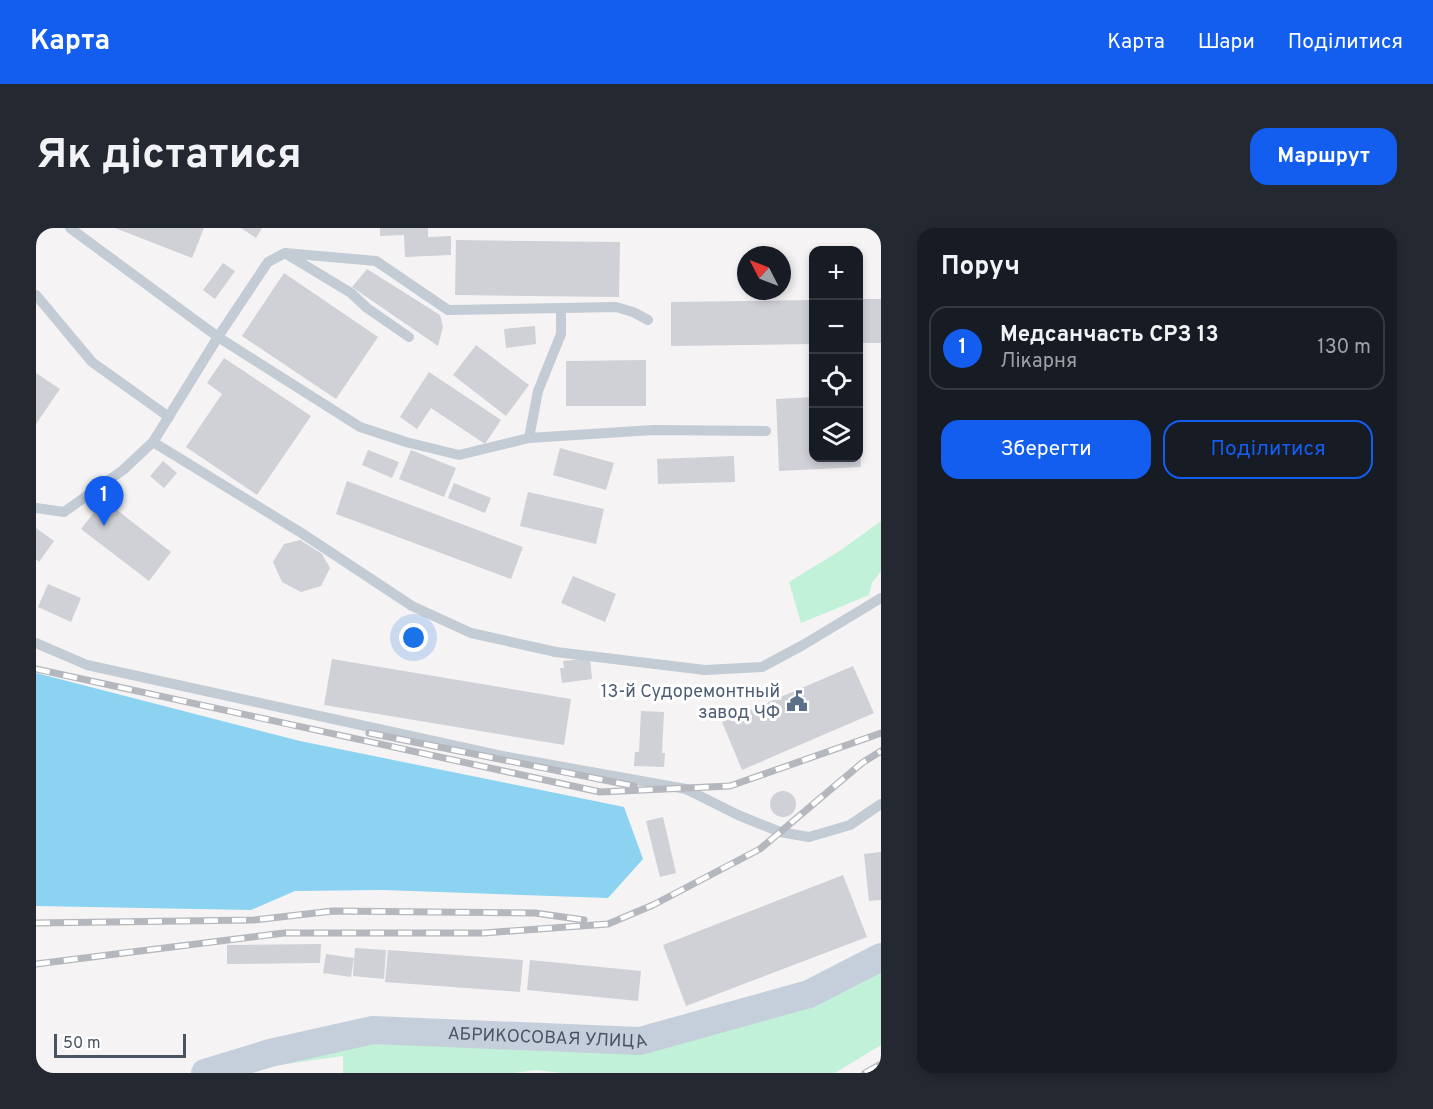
<!DOCTYPE html>
<html lang="uk">
<meta charset="utf-8">
<style>
body{margin:0;font-family:Overpass,sans-serif;background:#242831;color:#f1f3f6}
.controls{position:absolute;right:18px;top:18px;display:grid;overflow:hidden;border-radius:12px;box-shadow:0 3px 9px #0003}
.controls button{width:54px;height:54px;display:grid;place-items:center;padding:0;border:0;border-bottom:2px solid #363941;background:#171b24;color:#f1f3f6;font:30px sans-serif}
.compass{position:absolute;left:701px;top:18px;width:54px;height:54px;border-radius:50%;background:#171b24;box-shadow:0 3px 9px #0003;rotate:312deg}
.scale{position:absolute;left:18px;bottom:15px;width:132px;box-sizing:border-box;padding-left:6px;border:3px solid #495361;border-top:0;font-size:16px;line-height:21px;white-space:nowrap;color:#495361;-webkit-text-stroke:4px #fff;paint-order:stroke}
.you{position:absolute;left:378px;top:410px;width:21px;height:21px;margin:-15px;border:4px solid #fff;border-radius:50%;background:#1a73e8;box-shadow:0 0 0 9px #1a73e833}
.badge{display:grid;place-items:center;width:39px;height:39px;border-radius:50%;background:#135def;color:#fff;font-size:20px;font-weight:700}
.pin{position:absolute;translate:-50% -50px;filter:drop-shadow(0 2px 3px #0008)}
.pin::after{content:'';position:absolute;top:32px;width:21px;height:18px;background:inherit;clip-path:polygon(0 0,100% 0,50% 100%)}
.list{margin:0;padding:0;list-style:none}
h2{display:flex;justify-content:space-between;align-items:center;height:78px;margin:0;padding:0 24px;font-size:26px}
h2 small{font-size:20px;font-weight:400;color:#9ea1a6}
.list li{display:grid;grid-template-columns:39px 1fr auto;gap:18px;align-items:center;box-sizing:border-box;height:84px;margin:0 12px 12px;padding:0 12px;border:2px solid #363941;border-radius:18px}
.list b{display:block;font-size:22px;white-space:nowrap}
.list p{margin:0;font-size:20px;white-space:nowrap;color:#9ea1a6}
.list em{font-size:20px;font-style:normal;color:#9ea1a6}
.actions{display:flex;gap:12px;padding:18px 24px}
.actions a{flex:1;padding:14px 0;border:2px solid #135def;border-radius:18px;text-align:center;font-size:21px;color:#135def}
.actions .main{background:#135def;color:#fff}
.icon{flex:none;width:33px;height:33px;fill:none;stroke:currentColor;stroke-width:2;stroke-linecap:round;stroke-linejoin:round}
.map{position:relative;flex:none;width:845px;height:845px;overflow:hidden;border-radius:18px}
header{display:flex;align-items:center;gap:36px;box-sizing:border-box;height:84px;padding:0 30px;background:#135def;color:#fff}
header strong{font-size:28px}
nav{display:flex;gap:33px;margin-inline-start:auto;font-size:21px}
.intro{display:flex;align-items:center;justify-content:space-between;box-sizing:border-box;height:144px;padding:0 36px}
h1{margin:0;font-size:42px}
.button{padding:15px 27px;border-radius:18px;background:#135def;color:#fff;font-size:21px;font-weight:700}
main{display:flex;gap:36px;padding:0 36px}
aside{flex:1;background:#171b24;border-radius:18px;box-shadow:0 3px 9px #0003}
.map>svg:first-child{display:block}
.green{fill:#c1f2d9}
.water{fill:#8cd2f1}
.building{fill:#cfd1d7}
.lines{fill:none;stroke-linecap:round;stroke-linejoin:round}
.service{stroke:#c3cbd4;stroke-width:10}
.secondary{stroke:#c5cedb;stroke-width:28}
.rail-casing{stroke:#b4b7bd;stroke-width:7}
.rail{stroke:#fff;stroke-width:4.5;stroke-dasharray:14;stroke-linecap:butt}
.labels{text-anchor:middle;stroke-width:6;stroke-linejoin:round;paint-order:stroke}
.service-label{font-size:18px;fill:#4e5e75;stroke:#fff;text-anchor:end}
.street-label{font-size:18px;fill:#495361;stroke:#fff}
</style>
<header>
<strong>Карта</strong>
<nav><a>Карта</a><a>Шари</a><a>Поділитися</a></nav>
</header>
<div class="intro"><h1>Як дістатися</h1><a class="button">Маршрут</a></div>
<main>
<div class="map">
<svg width="845" height="845" viewBox="0 0 845 845">
<rect width="100%" height="100%" fill="#f5f3f3"/>
<g class="green">
<polygon points="845,293 845,343 836,355 833,367 765,395 753,354 805,322"/>
<polygon points="845,737 845,817 799,845 525,845 501,842 477,845 307,845 307,828 207,842 336,807 606,819"/>
</g>
<polygon class="water" points="0,445 264,513 588,579 607,631 572,670 347,662 259,663 215,682 0,678"/>
<g class="building">
<polygon points="79,0 168,0 156,30"/>
<polygon points="205,0 226,0 220,10"/>
<polygon points="344,0 392,0 392,9 415,8 415,27 369,29 368,7 344,8"/>
<polygon points="420,12 584,14 583,69 419,67"/>
<polygon points="187,35 199,43 179,71 167,62"/>
<polygon points="331,41 404,87 407,99 402,118 316,59"/>
<polygon points="248,45 342,109 300,171 206,108"/>
<rect x="822" y="71" width="23" height="44"/>
<polygon points="778,72 778,116 635,118 635,74"/>
<polygon points="499,98 500,116 470,120 468,101"/>
<polygon points="440,117 493,157 470,188 417,147"/>
<polygon points="188,130 275,188 221,267 150,219 186,166 171,155"/>
<polygon points="610,132 610,178 530,178 530,133"/>
<polygon points="393,144 465,192 449,216 395,180 381,201 364,189"/>
<polygon points="0,145 24,161 0,196"/>
<polygon points="778,169 778,230 822,230 822,221 824,221 825,239 743,243 740,171"/>
<polygon points="524,220 578,235 570,262 517,247"/>
<polygon points="332,222 363,234 356,250 326,237"/>
<polygon points="375,222 420,240 408,269 363,251"/>
<polygon points="698,228 699,254 622,256 621,231"/>
<polygon points="127,233 141,245 128,260 114,248"/>
<polygon points="311,253 487,319 475,351 300,286"/>
<polygon points="418,255 455,270 449,285 412,270"/>
<polygon points="492,264 568,281 560,316 484,298"/>
<polygon points="68,272 135,324 113,353 45,301"/>
<polygon points="0,300 18,313 3,334 0,331"/>
<polygon points="264,312 286,326 294,340 285,358 265,364 246,354 237,334 248,316"/>
<polygon points="537,348 580,366 569,394 525,375"/>
<polygon points="12,356 45,370 35,394 2,379"/>
<polygon points="554,430 556,451 526,455 524,440 528,440 527,433"/>
<polygon points="296,431 535,471 528,517 288,477"/>
<polygon points="817,438 838,485 706,542 686,494"/>
<polygon points="605,483 628,484 626,525 629,525 628,539 598,538 599,524 603,524"/>
<circle cx="747" cy="576" r="13"/>
<polygon points="627,589 640,645 624,649 610,593"/>
<polygon points="845,624 845,672 833,673 828,626"/>
<polygon points="807,647 831,709 650,778 627,717"/>
<polygon points="285,716 284,735 191,736 191,717"/>
<polygon points="319,720 350,722 348,751 317,748"/>
<polygon points="352,722 487,732 484,764 349,754"/>
<polygon points="290,726 318,730 315,749 287,745"/>
<polygon points="494,732 605,743 602,773 491,762"/>
</g>
<g class="lines">
<g class="service">
<polyline points="34,0 182,109 324,199 370,214 423,227 493,210 617,202 730,203"/>
<polyline points="252,27 315,65 331,80 373,109"/>
<polyline points="0,67 56,134 133,189"/>
<polyline points="493,210 502,163 525,106 525,80"/>
<polyline points="117,214 267,306 376,378 435,405 520,424 669,442 726,439 767,417 845,370"/>
<polyline points="0,280 28,284 87,242 117,214 182,109 232,34 249,25 340,33 412,82 580,79 597,84 612,92"/>
<polyline points="0,415 51,437 466,528 650,561 702,587 744,604 773,609 814,597 845,576"/>
</g>
<path class="secondary" id="s1" d="M169 845 234 825 337 802 604 813 773 766 845 729"/>
<defs>
<g id="rail">
<polyline points="0,441 564,564 694,558 845,505"/>
<polyline points="333,505 598,558"/>
<polyline points="0,695 218,692 297,683 499,685 548,692"/>
<polyline points="0,736 248,705 448,705 572,696 617,677 724,621 826,535 845,523"/>
<polyline points="829,845 845,836"/>
</g>
</defs>
<use href="#rail" class="rail-casing"/>
<use href="#rail" class="rail"/>
</g>
<defs>
<symbol id="civic-bare" viewBox="-9 -9 18 18"><path d="M-.6-6.5H3V-4.5H.6V-3L4-1V1h2V6H-6V1h2V-1L-.6-3ZM-1.2 2.5V6h2.4V2.5Z" fill="#5c6f8a" stroke="#fff" stroke-width="2.5" paint-order="stroke"/></symbol>
</defs>
<g fill-rule="evenodd">
<use href="#civic-bare" x="746" y="458" width="30" height="30"/>
</g>
<g class="labels">
<g class="service-label">
<text x="744" y="469">13-й Судоремонтный<tspan x="744" dy="21">завод ЧФ</tspan></text>
</g>
<g class="street-label">
<text dy="6" stroke="none"><textPath href="#s1" startOffset="348">АБРИКОСОВАЯ УЛИЦА</textPath></text>
</g>
</g>
</svg>
<div class="controls">
<button>+</button>
<button>−</button>
<button><svg class="icon" aria-label="locate" viewBox="0 0 24 24"><circle cx="12" cy="12" r="6"/><path d="M12 2v4M12 18v4M2 12h4M18 12h4"/></svg></button>
<button><svg class="icon" aria-label="layers" viewBox="0 0 24 24"><path d="M12 4l9 5-9 5-9-5zM3 14l9 5 9-5"/></svg></button>
</div>
<svg class="compass" viewBox="-18 -18 36 36"><path d="M0-13l5 13h-10z" fill="#e53935"/><path d="M0 13l5-13h-10z" fill="#9ea1a6"/></svg>
<div class="scale">50 m</div>
<div class="you"></div>
<div class="pin badge" style="left:68px;top:298px">1</div>
</div>
<aside>
<h2>Поруч<small></small></h2>
<ul class="list">
<li><span class="badge">1</span><div><b>Медсанчасть СРЗ 13</b><p>Лікарня</p></div><em>130 m</em></li>
</ul>
<div class="actions"><a class="main">Зберегти</a><a>Поділитися</a></div>
</aside>
</main>
